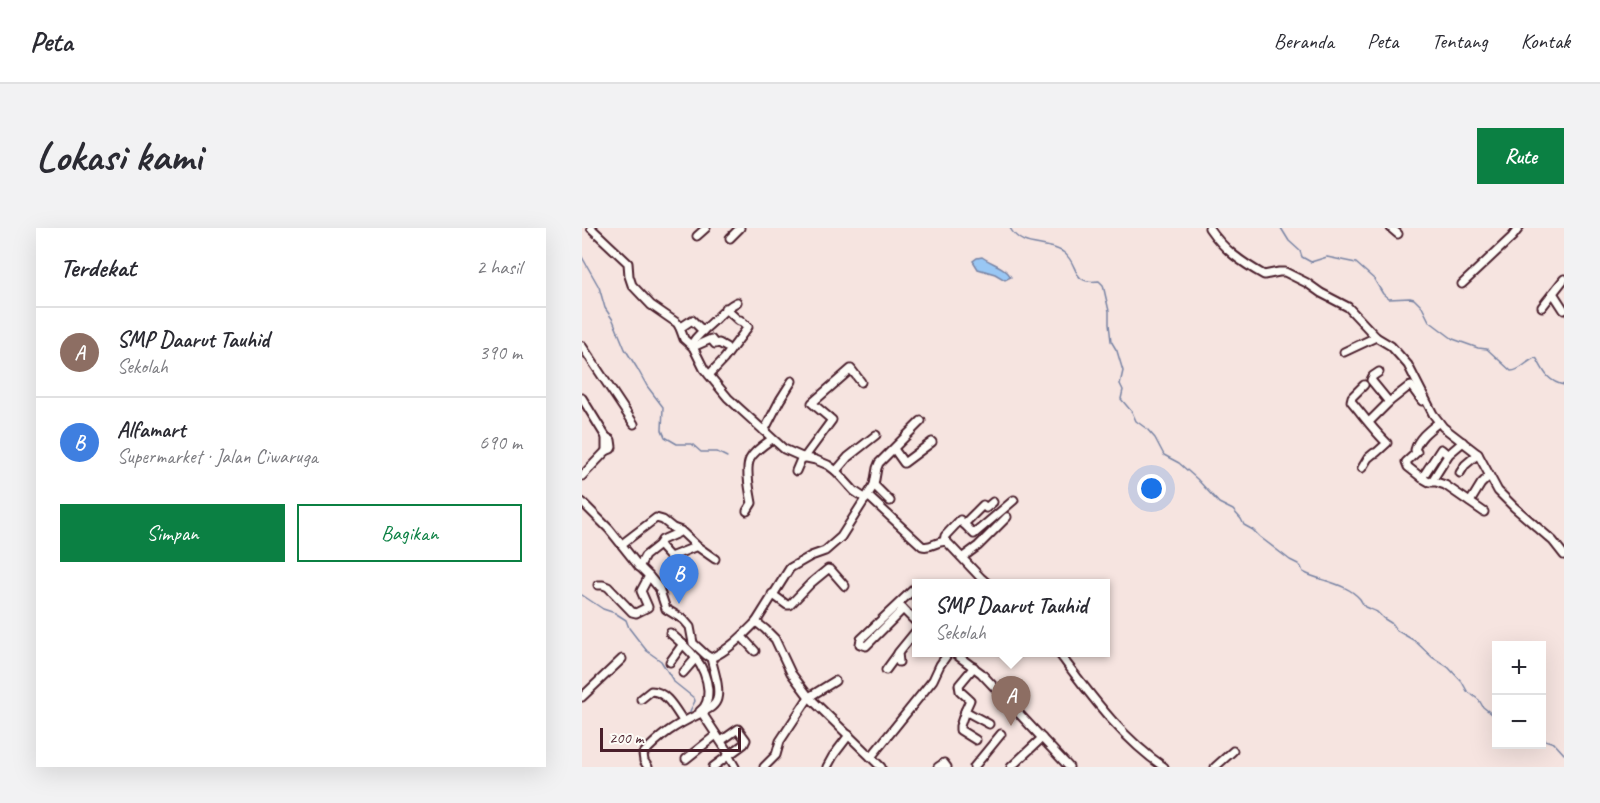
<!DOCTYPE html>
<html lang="id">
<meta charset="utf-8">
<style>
body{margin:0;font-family:Caveat,sans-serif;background:#f2f2f3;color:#2b2b33}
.controls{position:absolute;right:18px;bottom:18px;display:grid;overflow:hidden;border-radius:0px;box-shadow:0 6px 24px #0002}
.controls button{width:54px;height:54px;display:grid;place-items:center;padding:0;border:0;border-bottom:2px solid #e1e1e2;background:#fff;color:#2b2b33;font:30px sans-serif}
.scale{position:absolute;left:18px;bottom:15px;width:141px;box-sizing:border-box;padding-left:6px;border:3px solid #4a1f2b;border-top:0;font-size:16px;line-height:21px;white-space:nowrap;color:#4a1f2b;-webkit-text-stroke:4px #fdfcf7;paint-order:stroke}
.you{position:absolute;left:570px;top:261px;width:21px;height:21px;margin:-15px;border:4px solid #fff;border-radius:50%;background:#1a73e8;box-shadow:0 0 0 9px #1a73e833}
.badge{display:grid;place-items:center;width:39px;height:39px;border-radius:50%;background:#0b8043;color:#fff;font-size:20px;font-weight:700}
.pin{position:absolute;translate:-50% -50px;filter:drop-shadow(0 2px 3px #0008)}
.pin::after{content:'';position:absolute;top:32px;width:21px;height:18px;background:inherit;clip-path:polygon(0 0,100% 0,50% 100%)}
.popup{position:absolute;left:330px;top:351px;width:198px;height:78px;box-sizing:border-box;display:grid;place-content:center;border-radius:0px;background:#fff;filter:drop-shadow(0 2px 4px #0005);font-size:20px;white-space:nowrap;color:#7c7c81}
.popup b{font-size:22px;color:#2b2b33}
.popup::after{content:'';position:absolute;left:50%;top:100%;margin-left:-12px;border:12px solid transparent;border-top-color:#fff}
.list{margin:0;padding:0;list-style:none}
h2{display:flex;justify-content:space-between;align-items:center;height:78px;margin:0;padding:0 24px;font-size:26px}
h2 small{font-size:20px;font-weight:400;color:#7c7c81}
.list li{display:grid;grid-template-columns:39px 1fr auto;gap:18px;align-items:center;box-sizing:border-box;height:90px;padding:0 24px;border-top:2px solid #e1e1e2}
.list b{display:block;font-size:22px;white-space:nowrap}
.list p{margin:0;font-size:20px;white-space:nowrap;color:#7c7c81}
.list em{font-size:20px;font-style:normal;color:#7c7c81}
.actions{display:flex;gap:12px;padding:18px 24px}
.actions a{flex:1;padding:14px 0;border:2px solid #0b8043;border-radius:0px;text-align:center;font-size:21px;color:#0b8043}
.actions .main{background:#0b8043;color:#fff}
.map{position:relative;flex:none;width:982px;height:539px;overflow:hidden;border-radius:0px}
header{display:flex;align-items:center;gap:36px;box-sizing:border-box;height:84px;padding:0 30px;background:#fff;border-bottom:2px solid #e1e1e2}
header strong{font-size:28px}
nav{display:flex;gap:33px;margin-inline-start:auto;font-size:21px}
.intro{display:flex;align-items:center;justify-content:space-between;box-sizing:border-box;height:144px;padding:0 36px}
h1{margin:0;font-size:42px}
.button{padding:15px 27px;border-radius:0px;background:#0b8043;color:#fff;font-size:21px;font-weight:700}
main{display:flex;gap:36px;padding:0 36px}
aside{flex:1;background:#fff;border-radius:0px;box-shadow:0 6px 24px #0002}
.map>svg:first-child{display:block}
.water{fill:#99c7f4;stroke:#7984a4;stroke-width:1.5}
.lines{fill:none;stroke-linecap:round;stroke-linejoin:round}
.stream{stroke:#7984a4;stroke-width:1.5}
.minor-casing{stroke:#4a1f2b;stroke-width:11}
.minor{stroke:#fdfcf7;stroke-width:7}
</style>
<header>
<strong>Peta</strong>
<nav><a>Beranda</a><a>Peta</a><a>Tentang</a><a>Kontak</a></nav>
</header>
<div class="intro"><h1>Lokasi kami</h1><a class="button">Rute</a></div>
<main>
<aside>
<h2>Terdekat<small>2 hasil</small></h2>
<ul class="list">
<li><span class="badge" style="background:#8d6e63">A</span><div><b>SMP Daarut Tauhid</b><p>Sekolah</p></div><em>390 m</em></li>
<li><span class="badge" style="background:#3f7fe0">B</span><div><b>Alfamart</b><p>Supermarket · Jalan Ciwaruga</p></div><em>690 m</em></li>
</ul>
<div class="actions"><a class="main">Simpan</a><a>Bagikan</a></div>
</aside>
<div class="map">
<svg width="982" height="539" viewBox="0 0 982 539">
<rect width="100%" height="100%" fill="#f6e4e0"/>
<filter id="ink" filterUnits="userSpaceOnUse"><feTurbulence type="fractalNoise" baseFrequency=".0167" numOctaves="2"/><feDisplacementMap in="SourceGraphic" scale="12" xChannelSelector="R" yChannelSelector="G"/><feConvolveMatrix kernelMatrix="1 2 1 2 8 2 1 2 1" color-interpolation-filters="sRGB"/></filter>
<g filter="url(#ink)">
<path class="water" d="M400 29C410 36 424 39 429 49L423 52 413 46 396 41 391 33 395 30Z"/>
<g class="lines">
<g class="stream">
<path d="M428 0C440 22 462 12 481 24 498 36 488 57 517 53L521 57 527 83V96L529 113 535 123 541 143 538 156 541 162 539 171 550 184 554 193 565 201 573 210 582 227 597 235 615 251 637 275 651 282 659 291 662 297 671 302 678 309 708 332 716 336 719 339 721 344C737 353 765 355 778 371 780 374 781 377 783 379L795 384 801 390 809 395 814 402 833 413 850 429 866 439 880 454 885 463 897 472 901 479 910 486 915 487"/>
<path d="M699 0 707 13 718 23 720 29 729 34 745 29 774 35 792 51 801 66 807 71 828 70 832 71 840 79 847 93 871 111 896 120 905 121 929 143C939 143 944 133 953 130L955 131C962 144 966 154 982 157"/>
<polyline points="0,29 17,59 23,80 31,92 43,121 55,140 65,158 81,179 80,202 83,209 95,216 110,216 119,224 135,224 145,229"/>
<polyline points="0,367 21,381 33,385 44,392 47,400 57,413 65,423 79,433 92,454 112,470 113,473 108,483 109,487"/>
<polyline points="960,511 972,515 982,526"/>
</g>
<defs>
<g id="minor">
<polyline points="9,0 46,35 47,48 50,57 69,77 95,95 98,100 102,111 111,119 122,141 146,170 202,221 220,229 234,232 246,237 254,243 272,263 284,271"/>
<path d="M627 0C642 22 659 34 682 47L697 44H703L725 55 739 65 766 79 794 109 809 118 826 137 851 186 861 199 896 226 916 263 932 279 971 313 982 327"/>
<polyline points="809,0 816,6"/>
<polyline points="115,8 124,0"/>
<polyline points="148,10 158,0"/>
<polyline points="880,56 930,9 937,0"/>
<polyline points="971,65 982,82"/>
<polyline points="960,79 982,51"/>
<polyline points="98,100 110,92 121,103"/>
<path d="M109 117C115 107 117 107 125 99 136 90 141 81 155 74"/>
<polyline points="0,118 52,196"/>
<polyline points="111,119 129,111 133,116 137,115 144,119"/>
<polyline points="762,124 794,109"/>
<polyline points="797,144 791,148 789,152 807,174"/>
<polyline points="127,147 142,131 166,99 158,92 157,93 143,80"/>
<polyline points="0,170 24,209 24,223"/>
<polyline points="787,194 807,174 826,159 829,158 840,173"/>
<path d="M857 194C847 202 836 210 833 222L835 224 824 234 826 239 840 250 847 254H854L863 257 902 284"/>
<polyline points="182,203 198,172 210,153"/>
<polyline points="312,221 322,235 350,214"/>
<polyline points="222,230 250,192 230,175 269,141 279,154"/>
<path d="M780 240 786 230 792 225H794L805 215C792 203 780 186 769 173L770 169 782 157"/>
<polyline points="214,243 220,229"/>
<polyline points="254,243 266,229 294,207"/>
<polyline points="878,245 883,237 896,226"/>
<polyline points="0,248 24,223 29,221 30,219 29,212 24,209"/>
<polyline points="840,250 859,221 866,227"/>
<polyline points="850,253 867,226 881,214"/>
<polyline points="292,257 308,273"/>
<path d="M286 268 340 318C350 321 356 311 365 314L399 350 406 356"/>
<path d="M0 274 27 301 55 336 67 348 77 360 84 381 102 392 108 399 111 415 124 427 129 430C147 422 160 408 174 394L183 401 193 411 209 445 227 469 299 539"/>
<polyline points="888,274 899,256 907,248"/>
<path d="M165 283 170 275C168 264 163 241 168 231 172 223 183 216 190 211"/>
<polyline points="382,296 401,277 404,280 411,274"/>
<polyline points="362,313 363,308 378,292 392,306 432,272"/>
<polyline points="40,316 74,290 81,292 91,300 99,303 116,319 133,331"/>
<polyline points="77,317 80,312 96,305"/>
<polyline points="381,329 396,318 425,289"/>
<polyline points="57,339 63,328 77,317 88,329 113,319"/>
<polyline points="16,357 21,357 26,359 50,384 54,385 66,379 59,363 67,348"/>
<polyline points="190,366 205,377 208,377 229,355 246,341 249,342 263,358"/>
<polyline points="318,378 334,394"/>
<polyline points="321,381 284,418 278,416 279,411 334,359"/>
<polyline points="174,394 208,340 229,328 243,323 259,309 292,257 295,240 297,235 339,193"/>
<path d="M88 405C107 421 124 436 126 462 126 471 125 478 118 483"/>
<polyline points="160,409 173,423"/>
<path d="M476 424C508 466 538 509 582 539"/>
<polyline points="372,425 399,445 487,539"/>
<polyline points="88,434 101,416"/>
<polyline points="317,434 316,425 334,403"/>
<polyline points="304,442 315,427"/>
<polyline points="101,445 114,430"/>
<polyline points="0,469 40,431"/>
<path d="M59 471 69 463C84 463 93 481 101 493"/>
<polyline points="383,483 388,472 378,463 377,457 392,439"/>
<polyline points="120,485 147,526"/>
<polyline points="394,512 378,502 378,498 383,483 407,496"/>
<polyline points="146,527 153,539"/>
<polyline points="289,529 351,452 358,437 365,427"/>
<polyline points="104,531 134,507"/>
<path d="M66 539 62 533 61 526C79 506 94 497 117 486 124 482 133 479 135 471 138 459 132 443 129 430"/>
<polyline points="131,539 162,516 164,512 156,501 139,513"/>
<polyline points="182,539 194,527 198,513 227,469 253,453"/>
<polyline points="245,539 251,528 267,507"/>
<polyline points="356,539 362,535 365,539"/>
<polyline points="392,539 419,506"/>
<polyline points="429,539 460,510"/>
<polyline points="633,539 651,523"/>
</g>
</defs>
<use href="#minor" class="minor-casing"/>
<use href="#minor" class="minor"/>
</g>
</g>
</svg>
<div class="controls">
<button>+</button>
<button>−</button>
</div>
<div class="scale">200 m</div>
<div class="you"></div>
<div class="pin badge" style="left:429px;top:498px;background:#8d6e63">A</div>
<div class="popup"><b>SMP Daarut Tauhid</b>Sekolah</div>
<div class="pin badge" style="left:97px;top:376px;background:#3f7fe0">B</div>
</div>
</main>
